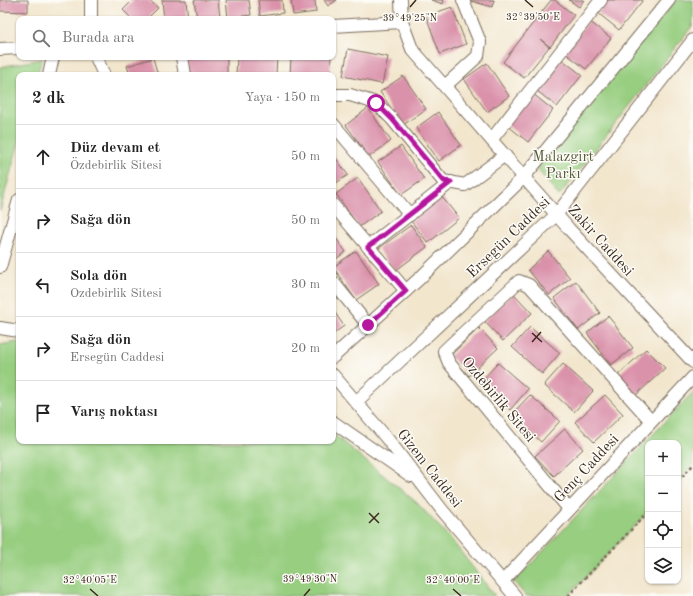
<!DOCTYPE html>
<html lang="tr">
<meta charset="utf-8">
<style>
body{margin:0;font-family:"Old Standard TT",serif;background:#f6f6f6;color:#222}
.controls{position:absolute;right:12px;bottom:12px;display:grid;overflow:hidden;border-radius:8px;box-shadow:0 1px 3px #0004}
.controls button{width:36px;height:36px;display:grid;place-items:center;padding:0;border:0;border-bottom:1px solid #e0e0e0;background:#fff;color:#222;font:20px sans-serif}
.stop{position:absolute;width:12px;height:12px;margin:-9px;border:3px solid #b5179e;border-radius:50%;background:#fff}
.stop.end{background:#b5179e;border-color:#fff;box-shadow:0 1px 4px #0008}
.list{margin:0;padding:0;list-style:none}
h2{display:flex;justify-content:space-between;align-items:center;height:52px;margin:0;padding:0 16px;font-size:17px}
h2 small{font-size:13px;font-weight:400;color:#767676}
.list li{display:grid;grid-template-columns:26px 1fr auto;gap:12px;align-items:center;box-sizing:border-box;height:64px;padding:0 16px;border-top:1px solid #e0e0e0}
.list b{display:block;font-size:15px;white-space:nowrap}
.list p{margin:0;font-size:13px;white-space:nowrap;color:#767676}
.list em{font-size:13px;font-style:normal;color:#767676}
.icon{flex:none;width:22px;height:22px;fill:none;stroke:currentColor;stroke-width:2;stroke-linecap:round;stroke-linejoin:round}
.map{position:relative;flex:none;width:693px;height:596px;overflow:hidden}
.search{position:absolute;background:#fff;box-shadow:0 1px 3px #0004;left:16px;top:16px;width:320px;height:44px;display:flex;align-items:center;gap:10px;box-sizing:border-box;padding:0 14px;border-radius:8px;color:#767676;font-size:15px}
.panel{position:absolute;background:#fff;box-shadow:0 1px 3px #0004;left:16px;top:72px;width:320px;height:372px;border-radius:8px}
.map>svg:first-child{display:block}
.green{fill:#97ce80;stroke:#697c4f}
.building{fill:#da91aa}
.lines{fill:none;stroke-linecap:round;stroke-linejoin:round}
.minor-casing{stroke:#7b6c5b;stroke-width:14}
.path{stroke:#7b6c5b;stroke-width:2.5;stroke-dasharray:3 3;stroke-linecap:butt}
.minor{stroke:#fff;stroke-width:12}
.route{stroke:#b5179e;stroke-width:5}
.ticks{fill:none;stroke:#3b2a1e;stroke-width:1.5}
.labels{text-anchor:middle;stroke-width:3;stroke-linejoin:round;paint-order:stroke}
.park-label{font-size:15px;fill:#575b3b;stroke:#fdfcf7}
.street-label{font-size:15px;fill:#3b2a1e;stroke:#fdfcf7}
.ticks-label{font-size:10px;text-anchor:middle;fill:#3b2a1e;stroke:#fdfcf7;stroke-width:3;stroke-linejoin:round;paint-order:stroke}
</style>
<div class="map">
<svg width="693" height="596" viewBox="0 0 693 596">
<rect width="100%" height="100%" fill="#fdfcf7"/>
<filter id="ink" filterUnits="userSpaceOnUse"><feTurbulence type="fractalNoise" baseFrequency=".025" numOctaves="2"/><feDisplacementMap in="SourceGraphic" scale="8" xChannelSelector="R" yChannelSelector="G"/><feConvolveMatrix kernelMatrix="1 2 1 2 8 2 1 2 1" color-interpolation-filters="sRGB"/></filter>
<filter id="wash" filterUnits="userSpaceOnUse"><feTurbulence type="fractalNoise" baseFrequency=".012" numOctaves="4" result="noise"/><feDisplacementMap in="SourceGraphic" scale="16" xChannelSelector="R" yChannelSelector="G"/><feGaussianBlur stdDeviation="0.9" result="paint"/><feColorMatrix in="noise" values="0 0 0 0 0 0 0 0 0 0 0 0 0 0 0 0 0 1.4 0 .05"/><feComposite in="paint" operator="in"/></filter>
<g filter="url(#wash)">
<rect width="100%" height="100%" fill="#f2e6cd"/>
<g class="green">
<polygon points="676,0 693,0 693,25 559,196 537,169"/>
<polygon points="42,59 37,75 19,75 19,142 0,211 0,67"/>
<polygon points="17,342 19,342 19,441 333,441 333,434 416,502 450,538 495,596 0,596 0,345"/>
<polygon points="693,392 693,465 678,481 678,443 648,443 648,512 568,596 526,596 514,582"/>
</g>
<g id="blocks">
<g class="building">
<polygon points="0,0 28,0 28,12 0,11"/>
<polygon points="133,0 149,0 158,8 147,19 132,19 123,10"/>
<polygon points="162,0 186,0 188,19 164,19"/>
<polygon points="194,0 218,0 220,17 197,19"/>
<polygon points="226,0 249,0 251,15 228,18"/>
<polygon points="258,0 282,0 283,13 260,16"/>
<polygon points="291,0 315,0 316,12 293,15"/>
<polygon points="324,0 337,0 328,6"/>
<polygon points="431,0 444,0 443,4"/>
<polygon points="468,0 494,0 492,7"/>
<polygon points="551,0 555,0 574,15 550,47 540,39 549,47 524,78 503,62"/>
<polygon points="569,0 584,0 579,7"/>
<polygon points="608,0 643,0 619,30 598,13"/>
<polygon points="452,7 466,44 440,54 426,16"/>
<polygon points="589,21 611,38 586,69 564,52"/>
<polygon points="348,49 388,57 382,84 343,76"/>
<rect x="187" y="57" width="40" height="18"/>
<polygon points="237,57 277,57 276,75 236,75"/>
<polygon points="291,57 331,57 330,75 290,75"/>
<polygon points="153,58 158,75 130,75 127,66"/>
<polygon points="560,58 582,75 557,107 536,90"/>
<polygon points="487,63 509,96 487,112 464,79"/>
<polygon points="403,76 426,109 403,125 380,92"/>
<polygon points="532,93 553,110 528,142 507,125"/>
<polygon points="368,108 391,141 369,157 346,125"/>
<polygon points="438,112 461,145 439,161 416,128"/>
<polygon points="401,146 424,179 401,195 378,162"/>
<polygon points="333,154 348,175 333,185"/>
<polygon points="358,178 381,211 359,227 336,194"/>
<polygon points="442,197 459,218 428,243 411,221"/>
<polygon points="411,225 427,247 395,271 378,249"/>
<polygon points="333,234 346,252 333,261"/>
<polygon points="356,251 379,284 356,300 333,267"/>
<polygon points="548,251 570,278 549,295 528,270"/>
<polygon points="576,281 600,313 578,330 554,298"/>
<polygon points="513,293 532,313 503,341 484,321"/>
<polygon points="333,310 344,326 333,334"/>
<polygon points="608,316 633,348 611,365 587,333"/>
<polygon points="530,327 560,353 542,374 512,347"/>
<polygon points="479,328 498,348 469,376 450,356"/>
<polygon points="646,349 665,368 635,396 617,376"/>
<polygon points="498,363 528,389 510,410 479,383"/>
<polygon points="563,364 593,391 574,412 544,385"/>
<polygon points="530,395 560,421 541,442 511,415"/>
<polygon points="605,395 623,414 594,442 575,422"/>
<polygon points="565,429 583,449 554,476 535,456"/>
</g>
</g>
</g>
<g filter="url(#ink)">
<use href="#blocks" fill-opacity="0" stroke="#7b6c5b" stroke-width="1"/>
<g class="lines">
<defs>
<g id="minor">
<polyline points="401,0 402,22 412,49 569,229 693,362"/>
<polyline points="91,19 91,0"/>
<polyline points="333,26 402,22"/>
<polyline points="0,49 19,48"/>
<polyline points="96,57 104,75"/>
<polyline points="182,57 185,75"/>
<polyline points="49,75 53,57"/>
<polyline points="445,86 478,56 480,42 463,0"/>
<polyline points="333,95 350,95 376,103 392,119 443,181 465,185 505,155"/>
<polyline points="333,124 410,215"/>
<polyline points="492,139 601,0"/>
<polyline points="333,205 406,291"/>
<polyline points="368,247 451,182"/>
<polyline points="0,267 19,200"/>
<polyline points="333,282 368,325"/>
<polyline points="0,328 19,331"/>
<polyline points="333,357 420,278 524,177 669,0"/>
<polyline points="333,375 389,441 442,510 515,596"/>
<polyline points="356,402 556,215 693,40"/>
<polyline points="333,422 411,476"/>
<polyline points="569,509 449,363 444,351 519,281 529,285 651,421"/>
<polyline points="503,581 693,377"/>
</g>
</defs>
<use href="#minor" class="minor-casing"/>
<g class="path">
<polyline points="678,481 693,465"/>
<polyline points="568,596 648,512"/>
</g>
<use href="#minor" class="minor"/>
</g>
</g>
<g class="lines" filter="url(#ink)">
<polyline class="route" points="368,325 406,291 368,247 451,182 444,181 392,119 376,103"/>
</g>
<path class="ticks" d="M525 0 533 7M410 7 416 0M532 333 542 342M532 342 541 332M369 513 379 523M369 523 379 513M90 589 98 596M453 589 461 596M304 596 310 589"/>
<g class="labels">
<g class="park-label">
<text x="563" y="161">Malazgirt<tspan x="563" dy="17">Parkı</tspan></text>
</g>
<g class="street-label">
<text transform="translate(508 237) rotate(-44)" y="5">Ersegün Caddesi</text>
<text transform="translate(601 240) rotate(48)" y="5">Zakir Caddesi</text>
<text transform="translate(499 399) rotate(50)" y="5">Ozdebirlik Sitesi</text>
<text transform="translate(430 468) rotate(52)" y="5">Gizem Caddesi</text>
<text transform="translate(586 468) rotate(-47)" y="5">Genç Caddesi</text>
</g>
</g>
<g class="ticks-label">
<text x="533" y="20">32°39'50"E</text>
<text x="410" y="21">39°49'25"N</text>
<text x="310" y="582">39°49'30"N</text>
<text x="90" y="583">32°40'05"E</text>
<text x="453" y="583">32°40'00"E</text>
</g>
</svg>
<div class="controls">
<button>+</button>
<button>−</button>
<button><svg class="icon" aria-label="locate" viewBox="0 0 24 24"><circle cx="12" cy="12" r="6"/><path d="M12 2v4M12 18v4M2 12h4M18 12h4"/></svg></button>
<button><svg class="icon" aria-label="layers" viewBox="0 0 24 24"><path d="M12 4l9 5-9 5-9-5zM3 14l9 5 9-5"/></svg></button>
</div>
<div class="stop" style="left:376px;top:103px"></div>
<div class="stop end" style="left:368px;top:325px"></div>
<div class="search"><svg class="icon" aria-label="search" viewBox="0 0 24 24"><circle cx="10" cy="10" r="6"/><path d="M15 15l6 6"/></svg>Burada ara</div>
<section class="panel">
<h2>2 dk<small>Yaya · 150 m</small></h2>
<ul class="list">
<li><svg class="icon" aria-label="ahead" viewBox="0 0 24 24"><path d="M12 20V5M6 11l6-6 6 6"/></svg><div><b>Düz devam et</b><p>Özdebirlik Sitesi</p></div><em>50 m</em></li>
<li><svg class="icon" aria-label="right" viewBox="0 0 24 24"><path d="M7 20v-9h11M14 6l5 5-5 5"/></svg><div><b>Sağa dön</b></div><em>50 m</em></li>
<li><svg class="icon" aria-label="left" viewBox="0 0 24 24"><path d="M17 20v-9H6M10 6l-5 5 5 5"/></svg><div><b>Sola dön</b><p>Ozdebirlik Sitesi</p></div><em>30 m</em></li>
<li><svg class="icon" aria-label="right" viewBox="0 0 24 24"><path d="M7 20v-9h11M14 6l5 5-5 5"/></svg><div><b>Sağa dön</b><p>Ersegün Caddesi</p></div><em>20 m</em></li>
<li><svg class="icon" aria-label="arrive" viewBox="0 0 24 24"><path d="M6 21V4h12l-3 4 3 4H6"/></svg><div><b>Varış noktası</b></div></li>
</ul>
</section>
</div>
